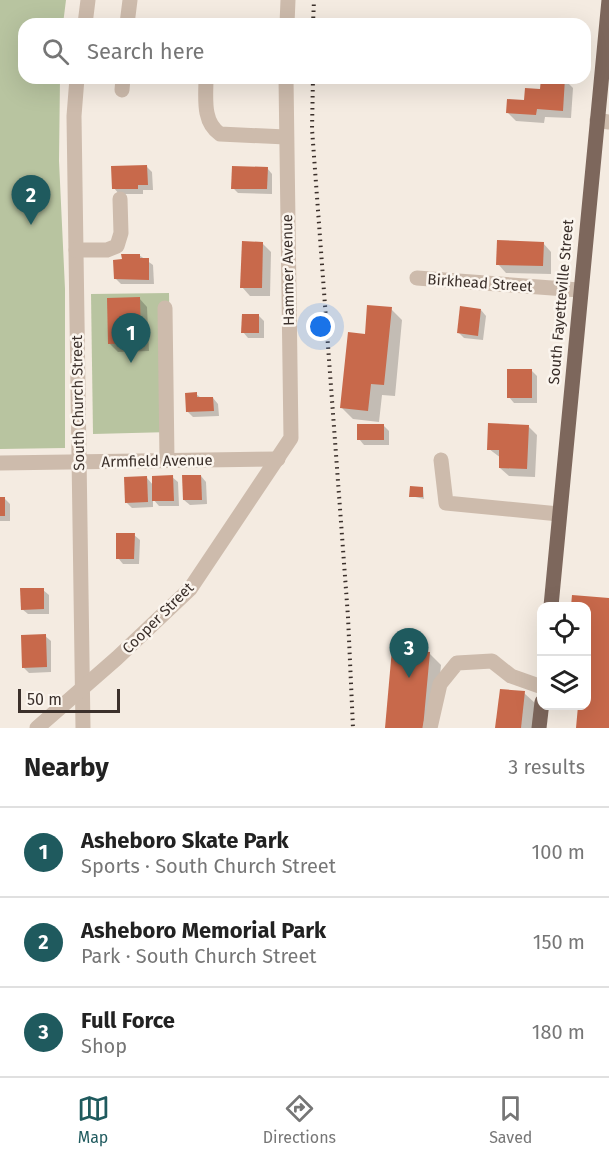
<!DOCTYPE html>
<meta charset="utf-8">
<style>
body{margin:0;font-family:"Fira Sans",sans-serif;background:#f2f2f2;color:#222}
.controls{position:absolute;right:18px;bottom:18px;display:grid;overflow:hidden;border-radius:12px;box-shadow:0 6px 24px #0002}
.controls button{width:54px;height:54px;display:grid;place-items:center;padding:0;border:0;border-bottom:2px solid #e0e0e0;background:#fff;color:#222;font:30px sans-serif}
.scale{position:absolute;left:18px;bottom:15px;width:102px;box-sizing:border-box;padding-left:6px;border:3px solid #3b302b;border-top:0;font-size:16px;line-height:21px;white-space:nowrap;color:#3b302b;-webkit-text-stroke:4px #fbf5ee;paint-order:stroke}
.you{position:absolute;left:321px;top:327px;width:21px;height:21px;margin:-15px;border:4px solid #fff;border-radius:50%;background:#1a73e8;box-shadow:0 0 0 9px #1a73e833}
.badge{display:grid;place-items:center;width:39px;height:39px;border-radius:50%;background:#1f5a5e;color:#fff;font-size:20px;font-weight:700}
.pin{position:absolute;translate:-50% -50px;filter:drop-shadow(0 2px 3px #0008)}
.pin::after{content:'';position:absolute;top:32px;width:21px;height:18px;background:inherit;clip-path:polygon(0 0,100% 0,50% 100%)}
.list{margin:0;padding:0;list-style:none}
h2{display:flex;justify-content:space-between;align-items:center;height:78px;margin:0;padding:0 24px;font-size:26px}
h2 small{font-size:20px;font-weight:400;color:#767676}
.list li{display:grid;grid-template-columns:39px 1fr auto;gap:18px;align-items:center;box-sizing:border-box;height:90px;padding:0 24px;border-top:2px solid #e0e0e0}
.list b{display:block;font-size:22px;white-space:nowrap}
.list p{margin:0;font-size:20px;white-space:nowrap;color:#767676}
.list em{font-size:20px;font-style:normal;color:#767676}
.icon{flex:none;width:33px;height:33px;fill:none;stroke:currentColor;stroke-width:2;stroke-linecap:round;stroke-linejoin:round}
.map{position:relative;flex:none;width:609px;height:728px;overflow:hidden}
.search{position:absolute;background:#fff;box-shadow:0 6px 24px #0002;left:18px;right:18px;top:18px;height:66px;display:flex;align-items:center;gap:15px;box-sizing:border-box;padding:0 21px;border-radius:18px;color:#767676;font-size:22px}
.sheet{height:348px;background:#fff}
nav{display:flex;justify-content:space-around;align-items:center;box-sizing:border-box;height:84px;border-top:2px solid #e0e0e0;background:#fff;font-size:16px;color:#767676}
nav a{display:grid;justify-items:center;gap:3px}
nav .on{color:#1f5a5e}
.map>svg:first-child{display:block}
.green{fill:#b8c4a0}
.shadow{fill:#0003}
.building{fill:#c8694b}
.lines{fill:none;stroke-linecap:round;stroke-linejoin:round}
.minor{stroke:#cdbbac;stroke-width:15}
.major{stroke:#7d675c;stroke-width:15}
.rail{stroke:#3b302b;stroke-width:4;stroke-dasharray:1.5 4.5;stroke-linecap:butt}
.labels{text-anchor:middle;stroke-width:5;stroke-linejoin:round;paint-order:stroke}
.street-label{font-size:15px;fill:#3b302b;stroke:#fbf5ee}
</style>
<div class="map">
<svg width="609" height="728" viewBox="0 0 609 728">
<rect width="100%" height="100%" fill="#f4ebe1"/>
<g class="green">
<polygon points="0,0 66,0 63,24 24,24 24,78 60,78 59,161 65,289 65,448 0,449"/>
<polygon points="169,293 171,432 93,434 91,294"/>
</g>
<g class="shadow">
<polygon points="565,80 573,88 571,118 545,117 544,123 516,121 507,112"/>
<polygon points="147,167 152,172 153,190 143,190 143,194 119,194 114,188"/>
<polygon points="267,168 272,174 272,194 238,193 233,188"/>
<polygon points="262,243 271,252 270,296 250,296 242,287"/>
<polygon points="543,243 551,252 551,274 506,273 498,264"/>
<polygon points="139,255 153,265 154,284 121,284 115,278"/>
<polygon points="139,298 147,307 149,351 118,352 109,343"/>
<polygon points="391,309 402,320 395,396 382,395 379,422 353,419 342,408 366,335"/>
<polygon points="481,310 486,316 483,340 464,338 459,333"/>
<polygon points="259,316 264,321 264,338 248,338 243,332"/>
<polygon points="532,371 537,376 537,403 514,403 509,397"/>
<polygon points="196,394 201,398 213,398 218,404 219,416 193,417 187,411"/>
<polygon points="383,425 389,431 389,445 364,445 359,439"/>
<polygon points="528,426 537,435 535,477 509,476 500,468 501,458 489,449"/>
<polygon points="201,476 206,482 207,504 190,505 184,500"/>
<polygon points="172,477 178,482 179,506 159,506 153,499 153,507 132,508 126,502 147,478 153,485"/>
<polygon points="423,488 424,499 411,496"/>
<polygon points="0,498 5,499 10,504 10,521 0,521"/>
<polygon points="134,535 140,540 139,564 123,564 118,558"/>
<polygon points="43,590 49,595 49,614 28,614 22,609"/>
<polygon points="45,636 51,641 51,672 29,673 24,668"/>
<polygon points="394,650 429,653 441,665 435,728 387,728"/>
<polygon points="501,690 524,693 536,704 533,728 497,728"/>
</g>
<g class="building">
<polygon points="541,78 565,78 563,111 537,109 536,115 506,113 507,99 524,100 525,88 540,89"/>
<polygon points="147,165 148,185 138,185 138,189 112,189 111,166"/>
<polygon points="232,166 268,167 267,189 231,189"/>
<polygon points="497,240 544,242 543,266 496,265"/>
<polygon points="242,241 263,242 262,288 240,288"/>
<polygon points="121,254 140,254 140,258 149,258 149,280 114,279 113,260 122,259"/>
<polygon points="140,297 141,343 108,344 107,298"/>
<polygon points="367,305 392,307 384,385 371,384 368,411 340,408 348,332 365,334"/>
<polygon points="460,306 481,309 478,336 457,333"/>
<polygon points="242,314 259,314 259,333 241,333"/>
<rect x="507" y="369" width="25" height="29"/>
<polygon points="197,392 197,397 213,397 214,411 186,412 185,393"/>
<polygon points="488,423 529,425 527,469 499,468 499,450 487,450"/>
<rect x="357" y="424" width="27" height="16"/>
<polygon points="173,475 174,501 152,501 152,476"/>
<polygon points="182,475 201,475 202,500 183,500"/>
<polygon points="147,476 148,502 125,503 124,477"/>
<polygon points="410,486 423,487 423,497 409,497"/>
<rect x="0" y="497" width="5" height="19"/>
<polygon points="116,533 135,533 134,559 116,559"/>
<polygon points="20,588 44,588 44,609 21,610"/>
<polygon points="572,595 609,598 609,728 576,728 578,706 586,706 586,606 571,606"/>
<polygon points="46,634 47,667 22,668 21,635"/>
<polygon points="392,649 430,652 423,728 385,728"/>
<polygon points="500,689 525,691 521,728 495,728"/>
</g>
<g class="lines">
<g class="minor">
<polyline points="85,24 88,0"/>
<polyline points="127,24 130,0"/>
<polyline points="287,24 288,0"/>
<polyline points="77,78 74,116 83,728"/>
<path d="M206 78C206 97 202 122 220 134L286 137"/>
<polyline points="122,90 123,78"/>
<polyline points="597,120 609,122"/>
<polyline points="76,250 107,250 117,246 121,233 120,199"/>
<polyline points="417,278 579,290"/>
<polyline points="165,308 167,460"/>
<polyline points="441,460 446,503 559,514"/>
<polyline points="0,463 278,459"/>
<polyline points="37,728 117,658 190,589 291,438 286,78"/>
<polyline points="430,728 440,684 457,663 492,661 511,676 542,687"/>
</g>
<g class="major">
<polyline points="551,606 609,0"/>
<polyline points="539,728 542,702"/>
</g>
<g class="rail">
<polyline points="313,24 314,0"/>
<polyline points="313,78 312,129 348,617 353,728"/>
</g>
</g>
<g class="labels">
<g class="street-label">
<text transform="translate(288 270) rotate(-91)" y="5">Hammer Avenue</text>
<text transform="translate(480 283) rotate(4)" y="5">Birkhead Street</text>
<text transform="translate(561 302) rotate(-85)" y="5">South Fayetteville Street</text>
<text transform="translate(78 403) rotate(-91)" y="5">South Church Street</text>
<text transform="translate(157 461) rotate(-1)" y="5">Armfield Avenue</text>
<text transform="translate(158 618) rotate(-45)" y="5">Cooper Street</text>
</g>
</g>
</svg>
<div class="controls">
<button><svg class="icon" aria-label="locate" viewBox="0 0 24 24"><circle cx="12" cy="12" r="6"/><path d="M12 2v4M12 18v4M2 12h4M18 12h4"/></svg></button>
<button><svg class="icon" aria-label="layers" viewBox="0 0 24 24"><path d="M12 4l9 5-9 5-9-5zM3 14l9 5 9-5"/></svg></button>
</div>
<div class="scale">50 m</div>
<div class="you"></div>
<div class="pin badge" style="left:131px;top:363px">1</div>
<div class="pin badge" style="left:31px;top:225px">2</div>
<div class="pin badge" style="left:409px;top:678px">3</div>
<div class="search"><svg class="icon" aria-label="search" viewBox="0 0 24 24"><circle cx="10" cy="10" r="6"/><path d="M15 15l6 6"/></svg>Search here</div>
</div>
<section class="sheet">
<h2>Nearby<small>3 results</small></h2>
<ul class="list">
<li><span class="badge">1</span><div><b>Asheboro Skate Park</b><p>Sports · South Church Street</p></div><em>100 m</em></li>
<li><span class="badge">2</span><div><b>Asheboro Memorial Park</b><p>Park · South Church Street</p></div><em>150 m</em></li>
<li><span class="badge">3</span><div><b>Full Force</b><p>Shop</p></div><em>180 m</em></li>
</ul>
</section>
<nav>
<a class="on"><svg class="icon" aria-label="map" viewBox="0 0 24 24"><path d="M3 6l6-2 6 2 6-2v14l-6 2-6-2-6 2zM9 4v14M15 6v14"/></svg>Map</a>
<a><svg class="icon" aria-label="directions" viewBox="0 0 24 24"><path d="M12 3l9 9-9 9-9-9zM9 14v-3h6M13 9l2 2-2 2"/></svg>Directions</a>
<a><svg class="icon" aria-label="saved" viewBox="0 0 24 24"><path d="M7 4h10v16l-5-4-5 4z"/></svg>Saved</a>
</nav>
